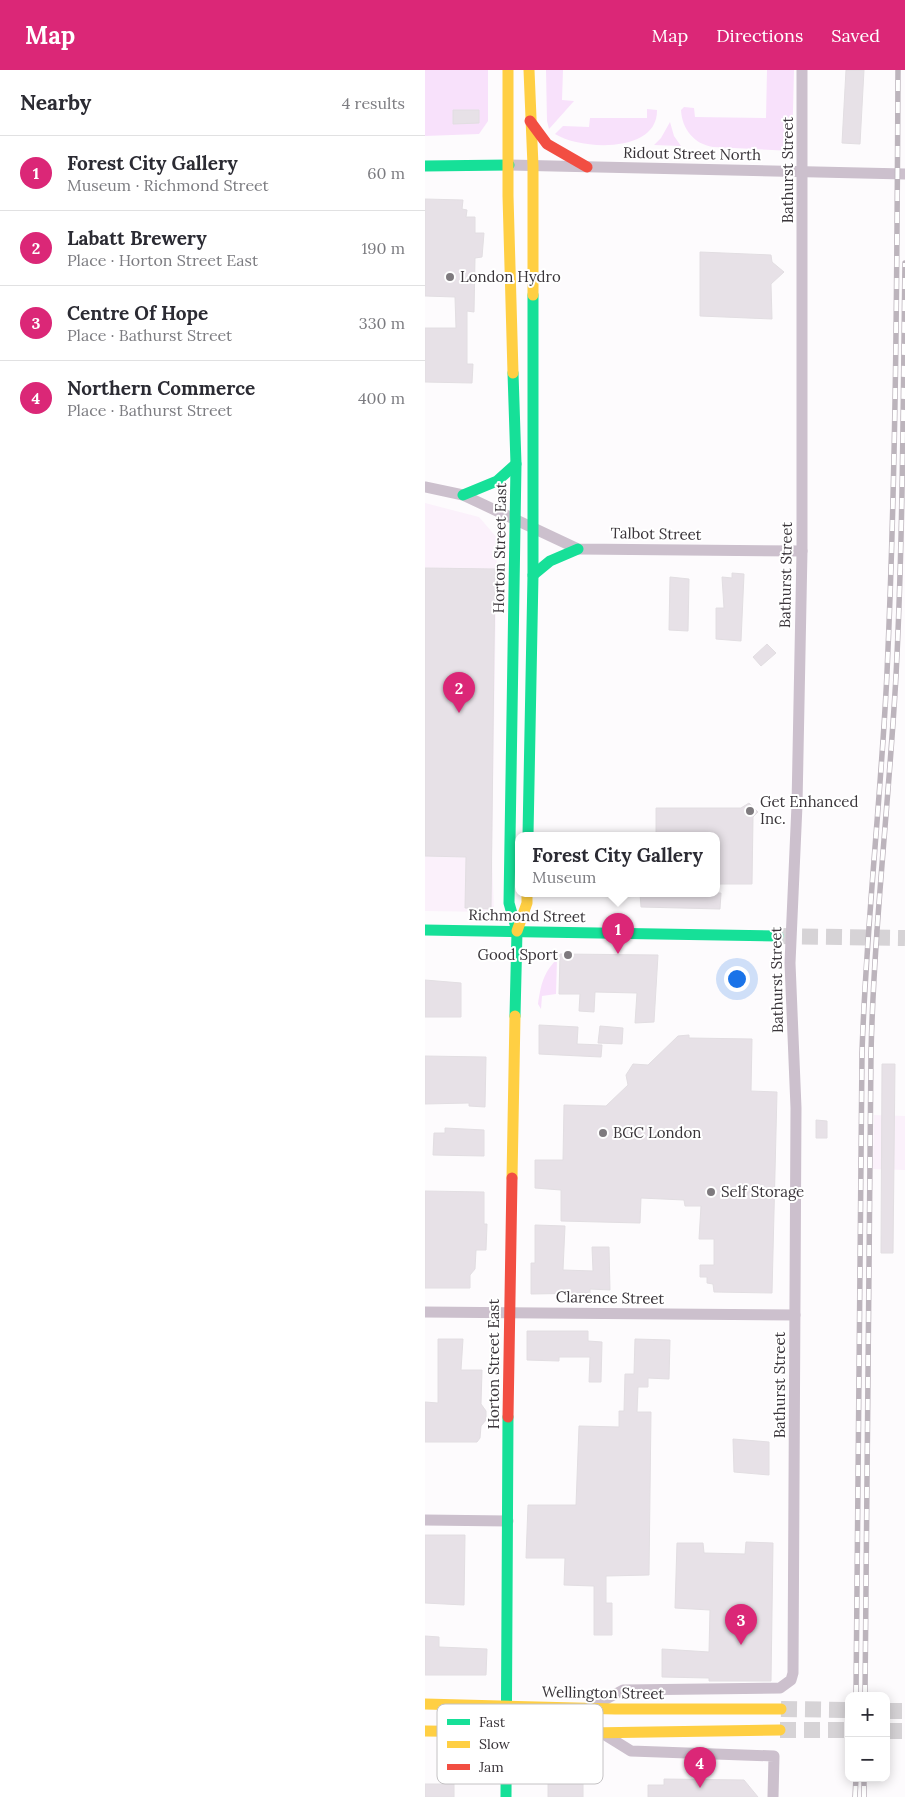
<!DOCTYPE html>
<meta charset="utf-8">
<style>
body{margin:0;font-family:Lora,serif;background:#f7f7f7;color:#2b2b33}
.controls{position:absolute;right:15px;bottom:15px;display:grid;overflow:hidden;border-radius:10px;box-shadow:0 2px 12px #0003}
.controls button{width:45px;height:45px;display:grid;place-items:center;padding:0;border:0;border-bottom:1px solid #e1e1e2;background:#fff;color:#2b2b33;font:25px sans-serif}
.you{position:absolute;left:311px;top:908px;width:18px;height:18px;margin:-12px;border:4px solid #fff;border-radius:50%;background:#1a73e8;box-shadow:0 0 0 8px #1a73e833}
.badge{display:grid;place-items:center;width:32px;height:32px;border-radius:50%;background:#db2777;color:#fff;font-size:16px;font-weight:700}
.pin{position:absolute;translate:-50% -41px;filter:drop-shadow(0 1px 2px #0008)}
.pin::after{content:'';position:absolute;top:26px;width:18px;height:15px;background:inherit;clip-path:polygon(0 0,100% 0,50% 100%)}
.popup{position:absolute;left:90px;top:762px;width:205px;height:65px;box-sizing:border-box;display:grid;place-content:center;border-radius:10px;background:#fff;filter:drop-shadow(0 1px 4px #0005);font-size:16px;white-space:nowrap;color:#7c7c81}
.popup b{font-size:19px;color:#2b2b33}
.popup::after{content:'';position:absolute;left:50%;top:100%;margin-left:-10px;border:10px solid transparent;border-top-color:#fff}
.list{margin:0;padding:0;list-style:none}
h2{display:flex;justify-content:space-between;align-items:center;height:65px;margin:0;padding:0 20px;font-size:21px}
h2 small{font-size:16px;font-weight:400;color:#7c7c81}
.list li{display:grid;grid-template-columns:32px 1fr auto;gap:15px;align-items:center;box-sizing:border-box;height:75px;padding:0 20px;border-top:1px solid #e1e1e2}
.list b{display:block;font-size:19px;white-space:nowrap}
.list p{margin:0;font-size:16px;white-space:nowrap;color:#7c7c81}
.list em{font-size:16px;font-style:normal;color:#7c7c81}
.map{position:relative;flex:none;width:480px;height:1727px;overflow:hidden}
header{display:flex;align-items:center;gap:30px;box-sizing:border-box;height:70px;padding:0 25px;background:#db2777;color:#fff}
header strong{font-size:24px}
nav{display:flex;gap:28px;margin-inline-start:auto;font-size:18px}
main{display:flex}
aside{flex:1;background:#fff}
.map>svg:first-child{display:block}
.built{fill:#fbf1fb}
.green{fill:#f8e1fb}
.building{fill:#e7e1e7;stroke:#e2dee2}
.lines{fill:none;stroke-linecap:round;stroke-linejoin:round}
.secondary-tunnel{stroke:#d6d3d6;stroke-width:16;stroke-dasharray:16 8;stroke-linecap:butt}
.street{stroke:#ccc0cd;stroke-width:11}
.fast{stroke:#16e098;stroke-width:11}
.slow{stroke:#ffcf43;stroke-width:11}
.jam{stroke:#f24e42;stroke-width:11}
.rail-casing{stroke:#bcb4bc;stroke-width:5.5}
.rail{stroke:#fff;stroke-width:4;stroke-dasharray:11;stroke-linecap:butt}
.poi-dot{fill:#7e7a7e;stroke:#fff;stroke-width:2}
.labels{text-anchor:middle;stroke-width:4;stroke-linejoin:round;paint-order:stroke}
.street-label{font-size:15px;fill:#3a353a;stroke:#fff}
.poi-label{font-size:15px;fill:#3a353a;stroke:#fff;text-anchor:start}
.key{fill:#fff;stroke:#c4c2c4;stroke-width:1}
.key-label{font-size:14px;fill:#3a353a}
</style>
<header>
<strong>Map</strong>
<nav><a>Map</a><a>Directions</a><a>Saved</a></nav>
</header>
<main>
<aside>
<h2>Nearby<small>4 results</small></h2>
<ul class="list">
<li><span class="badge">1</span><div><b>Forest City Gallery</b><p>Museum · Richmond Street</p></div><em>60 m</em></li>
<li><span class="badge">2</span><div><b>Labatt Brewery</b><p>Place · Horton Street East</p></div><em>190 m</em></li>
<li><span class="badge">3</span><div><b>Centre Of Hope</b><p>Place · Bathurst Street</p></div><em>330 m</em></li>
<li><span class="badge">4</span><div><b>Northern Commerce</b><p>Place · Bathurst Street</p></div><em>400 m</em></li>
</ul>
</aside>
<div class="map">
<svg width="480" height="1727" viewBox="0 0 480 1727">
<rect width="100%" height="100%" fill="#fdfbfd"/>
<g class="built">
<polygon points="0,433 54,447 72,468 67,787 69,842 0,841"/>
<polygon points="449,1045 480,1046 480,1100 448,1099"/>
</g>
<g class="green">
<polygon points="0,0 63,0 63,51 54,64 0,66"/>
<polygon points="121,0 138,0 137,30 149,31 124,59 122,51"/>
<path d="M342 0H369L367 81 288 77C269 74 257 59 256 40L259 37 269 38 270 47 341 48Z"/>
<path d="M222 39 232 40C233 84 155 80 130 64L138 56 164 57 165 48H222Z"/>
<polygon points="245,52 249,66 256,76 229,75 236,68"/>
<path d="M132 889 131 924 117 926 116 939 113 934C116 915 118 903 132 889Z"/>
</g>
<g class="building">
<polygon points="421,0 439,0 435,74 417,73"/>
<polygon points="28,40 54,40 54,53 28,54"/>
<polygon points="0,129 38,130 37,139 42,140 41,147 50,147 50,163 59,163 57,187 50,188 49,242 42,241 42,294 48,294 47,313 0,312 0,258 31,258 30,227 0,226"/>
<polygon points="275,182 346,185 347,192 359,202 346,214 347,249 275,246"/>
<polygon points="0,498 70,499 66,839 40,838 41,787 0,786"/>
<polygon points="307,503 319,504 316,571 291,569 291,538 299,538 297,507 307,508"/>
<polygon points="245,507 264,509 263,561 244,560"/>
<polygon points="342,574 351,583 336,596 328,587"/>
<polygon points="324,733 333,742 328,747 327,814 292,814 292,765 231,765 231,738 316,738"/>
<polygon points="215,823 296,823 295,839 216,837"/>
<polygon points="135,884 233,885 229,952 210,953 212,923 170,922 169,942 154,941 155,924 134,924"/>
<polygon points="0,910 36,913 36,947 0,947"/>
<polygon points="114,955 153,957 152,974 177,975 176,987 114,984"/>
<polygon points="175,956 198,958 197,974 173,973"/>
<polygon points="264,965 264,968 327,969 326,1021 352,1022 347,1223 289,1222 288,1214 282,1213 282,1207 275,1207 275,1195 289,1195 289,1169 274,1169 276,1136 260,1136 259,1130 216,1128 215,1153 136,1151 136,1120 110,1118 110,1090 138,1090 139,1035 181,1036 203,1015 201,1005 208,994 223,995 253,966"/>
<polygon points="0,986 61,987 60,1037 44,1036 44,1033 0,1034"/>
<polygon points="457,994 470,994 468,1183 456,1183"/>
<polygon points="391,1050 402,1051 402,1068 391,1068"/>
<polygon points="20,1058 59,1060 59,1086 8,1085 9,1063 20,1063"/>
<polygon points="0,1121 59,1122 59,1154 62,1154 61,1180 51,1180 50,1199 45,1205 45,1218 0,1218"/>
<polygon points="110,1155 140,1156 138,1200 168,1201 167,1177 184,1177 185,1220 165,1219 165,1223 106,1224 106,1193 110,1193"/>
<polygon points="102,1261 163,1261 163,1271 177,1272 176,1312 164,1312 165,1287 134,1287 134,1291 102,1290"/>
<polygon points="13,1269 38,1269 36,1300 57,1300 56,1334 61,1341 61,1350 56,1356 55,1368 52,1372 0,1372 0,1332 13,1333"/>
<polygon points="210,1269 245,1270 244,1309 223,1308 223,1317 213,1317 212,1342 226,1342 224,1505 181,1506 181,1533 187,1533 187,1565 169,1565 169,1516 139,1515 140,1488 101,1488 103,1435 151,1435 154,1356 194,1357 194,1341 199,1341 200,1304 209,1304"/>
<polygon points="308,1369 344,1372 344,1405 309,1402"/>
<polygon points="0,1465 40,1465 39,1535 0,1533"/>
<polygon points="321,1472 348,1473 346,1611 284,1611 284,1608 237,1607 237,1579 284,1582 285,1540 250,1538 252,1473 278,1473 279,1483 320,1484"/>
<polygon points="0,1566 14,1567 14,1577 62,1579 61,1605 0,1605"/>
<polygon points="123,1700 158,1701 158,1727 123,1727"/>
<polygon points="239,1709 319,1710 333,1727 223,1727 223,1715 239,1715"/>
<rect x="0" y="1714" width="29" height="13"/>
</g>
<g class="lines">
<g class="secondary-tunnel">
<polyline points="353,866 480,868"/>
<polyline points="356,1639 424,1640"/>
<polyline points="461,1641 480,1641"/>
<polyline points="355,1660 424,1660"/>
<polyline points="461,1661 480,1661"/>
</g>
<g class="street">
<polyline points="84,95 480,104"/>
<polyline points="0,417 38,425 153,479 377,481"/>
<polyline points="0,1242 370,1245"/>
<polyline points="0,1450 83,1451"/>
<polyline points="166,1637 198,1620 355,1618 366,1610 368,1603 371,1038 365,893 372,735 377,481 377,0"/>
<polyline points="177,1663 206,1681 349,1686 348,1727"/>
</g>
<g class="fast">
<polyline points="0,96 84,95"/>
<polyline points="88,303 91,394 84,833 92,861 90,946"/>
<polyline points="38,425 72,411 91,394"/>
<polyline points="108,505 125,491 153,479"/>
<polyline points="103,765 108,505 108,225"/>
<polyline points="0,860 353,866"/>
<polyline points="81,1727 83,1347"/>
</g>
<g class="slow">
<polyline points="83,0 83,126 88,303"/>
<polyline points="104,0 108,96 108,225"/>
<polyline points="92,861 102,833 102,823"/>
<polyline points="87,1108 90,946"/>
<polyline points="0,1634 190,1639 356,1639"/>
<polyline points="0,1661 163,1663 355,1660"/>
</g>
<g class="jam">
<polyline points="105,51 122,74 162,97"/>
<polyline points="83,1347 87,1108"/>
</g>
<defs>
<g id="rail">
<path d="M431 1626 437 983C441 856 456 730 462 603 471 402 472 201 473 0"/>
<path d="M440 1626 446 983C449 857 464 732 471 606 478 468 478 330 480 193"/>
<polyline points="430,1727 431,1708"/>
<polyline points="439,1727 439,1708"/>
</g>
</defs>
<use href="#rail" class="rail-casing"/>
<use href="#rail" class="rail"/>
</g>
<g class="poi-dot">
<circle cx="25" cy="207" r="5"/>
<circle cx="325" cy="741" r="5"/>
<circle cx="143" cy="885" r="5"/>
<circle cx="178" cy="1063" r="5"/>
<circle cx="286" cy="1122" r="5"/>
</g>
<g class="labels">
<g class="street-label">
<text transform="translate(267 84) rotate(1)" y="5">Ridout Street North</text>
<text transform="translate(363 100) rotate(-90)" y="5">Bathurst Street</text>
<text transform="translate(231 464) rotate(1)" y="5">Talbot Street</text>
<text transform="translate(75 478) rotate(-89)" y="5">Horton Street East</text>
<text transform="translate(361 505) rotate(-89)" y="5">Bathurst Street</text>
<text transform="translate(102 846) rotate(1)" y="5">Richmond Street</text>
<text transform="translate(352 910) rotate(-91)" y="5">Bathurst Street</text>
<text transform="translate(185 1228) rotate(1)" y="5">Clarence Street</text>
<text transform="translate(69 1294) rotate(-90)" y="5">Horton Street East</text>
<text transform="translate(355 1315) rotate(-90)" y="5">Bathurst Street</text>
<text transform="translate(178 1623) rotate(1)" y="5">Wellington Street</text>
</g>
<g class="poi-label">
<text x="35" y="212">London Hydro</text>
<text x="335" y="737">Get Enhanced<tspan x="335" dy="17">Inc.</tspan></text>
<text x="133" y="890" text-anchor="end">Good Sport</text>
<text x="188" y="1068">BGC London</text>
<text x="296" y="1127">Self Storage</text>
</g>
</g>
<rect x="12" y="1634" width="166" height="80" rx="8" class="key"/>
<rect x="22" y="1649" width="23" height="6" fill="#16e098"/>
<rect x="22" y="1671" width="23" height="7" fill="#ffcf43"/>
<rect x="22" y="1694" width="23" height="6" fill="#f24e42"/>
<g class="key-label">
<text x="54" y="1657">Fast</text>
<text x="54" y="1679">Slow</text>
<text x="54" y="1702">Jam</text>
</g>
</svg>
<div class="controls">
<button>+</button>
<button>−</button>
</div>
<div class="you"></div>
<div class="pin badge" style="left:193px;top:884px">1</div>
<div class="popup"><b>Forest City Gallery</b>Museum</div>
<div class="pin badge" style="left:34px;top:643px">2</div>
<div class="pin badge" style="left:316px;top:1575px">3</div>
<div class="pin badge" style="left:275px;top:1718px">4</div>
</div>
</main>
